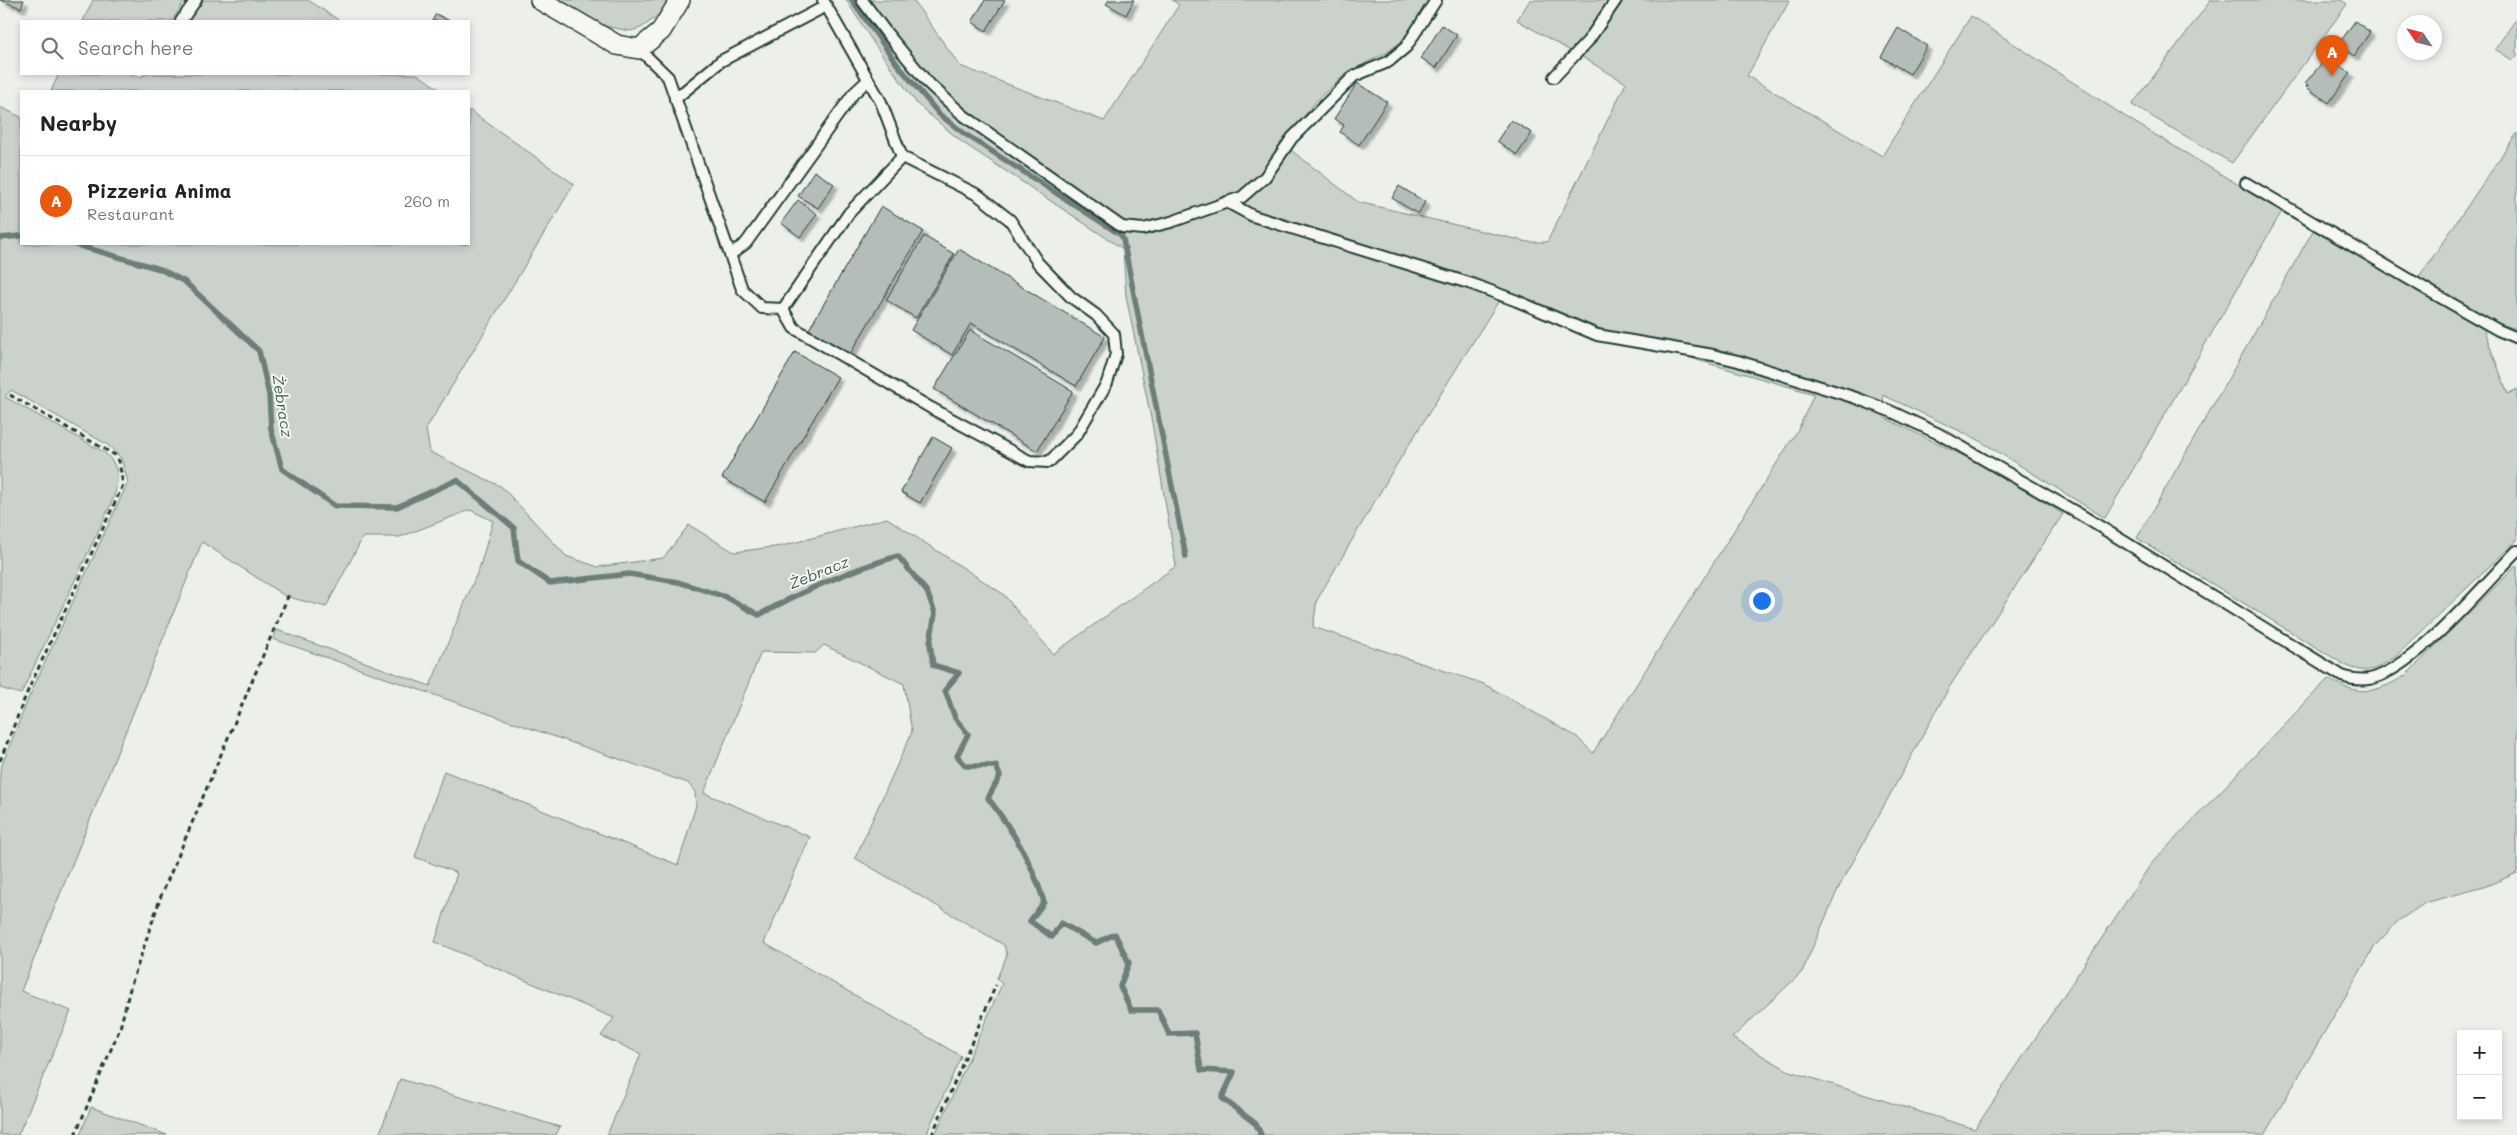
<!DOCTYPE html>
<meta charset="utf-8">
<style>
body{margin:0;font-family:Mali,sans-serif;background:#f2f2f2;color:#222}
.controls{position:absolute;right:15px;bottom:15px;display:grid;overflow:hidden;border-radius:0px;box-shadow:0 2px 8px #0003}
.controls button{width:45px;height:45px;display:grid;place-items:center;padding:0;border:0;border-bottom:1px solid #e0e0e0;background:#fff;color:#222;font:25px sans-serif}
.compass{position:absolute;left:2397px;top:15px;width:45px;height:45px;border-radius:50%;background:#fff;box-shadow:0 2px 8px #0003;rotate:305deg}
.you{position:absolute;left:1761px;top:600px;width:18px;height:18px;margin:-12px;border:4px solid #fff;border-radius:50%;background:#1a73e8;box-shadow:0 0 0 8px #1a73e833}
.badge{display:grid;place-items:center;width:32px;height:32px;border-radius:50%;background:#ea580c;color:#fff;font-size:16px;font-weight:700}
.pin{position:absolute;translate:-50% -41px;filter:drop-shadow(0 1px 2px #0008)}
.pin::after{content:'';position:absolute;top:26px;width:18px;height:15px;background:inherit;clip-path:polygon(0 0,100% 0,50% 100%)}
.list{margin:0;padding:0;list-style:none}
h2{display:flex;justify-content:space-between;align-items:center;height:65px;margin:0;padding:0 20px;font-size:21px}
h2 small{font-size:16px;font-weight:400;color:#767676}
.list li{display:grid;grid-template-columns:32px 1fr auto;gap:15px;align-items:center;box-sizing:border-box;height:90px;padding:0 20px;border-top:1px solid #e0e0e0}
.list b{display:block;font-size:19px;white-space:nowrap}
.list p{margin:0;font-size:16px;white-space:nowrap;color:#767676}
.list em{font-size:16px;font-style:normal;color:#767676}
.icon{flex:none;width:28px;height:28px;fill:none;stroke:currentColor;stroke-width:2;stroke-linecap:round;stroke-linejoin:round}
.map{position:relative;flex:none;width:2517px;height:1135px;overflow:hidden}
.search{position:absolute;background:#fff;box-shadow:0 2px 8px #0003;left:20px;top:20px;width:450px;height:55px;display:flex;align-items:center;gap:12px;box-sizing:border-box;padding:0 18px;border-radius:0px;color:#767676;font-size:19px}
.panel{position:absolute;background:#fff;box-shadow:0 2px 8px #0003;left:20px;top:90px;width:450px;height:155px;border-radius:0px}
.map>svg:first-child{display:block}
.green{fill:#cbd2cc;stroke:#758880;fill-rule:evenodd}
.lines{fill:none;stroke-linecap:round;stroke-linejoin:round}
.stream{stroke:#6c7e77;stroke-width:5.5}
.building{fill:#b4bdb8;stroke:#1f3d34;filter:url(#shadow)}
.service-casing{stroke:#1f3d34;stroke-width:14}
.minor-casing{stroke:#1f3d34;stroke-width:22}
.path{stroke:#1f3d34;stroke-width:3;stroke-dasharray:5 4;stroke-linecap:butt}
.service{stroke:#f6f6f2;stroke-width:10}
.minor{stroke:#f6f6f2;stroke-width:19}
.labels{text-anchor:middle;stroke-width:4;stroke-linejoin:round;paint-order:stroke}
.water-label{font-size:15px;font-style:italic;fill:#3f5850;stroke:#f6f6f2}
</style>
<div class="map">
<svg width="2517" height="1135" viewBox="0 0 2517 1135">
<defs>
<filter id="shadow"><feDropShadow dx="4.5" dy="4.5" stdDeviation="1" flood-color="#0004"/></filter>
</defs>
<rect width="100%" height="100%" fill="#edefea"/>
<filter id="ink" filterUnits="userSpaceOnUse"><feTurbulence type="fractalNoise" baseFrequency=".02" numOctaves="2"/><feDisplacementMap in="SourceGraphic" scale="10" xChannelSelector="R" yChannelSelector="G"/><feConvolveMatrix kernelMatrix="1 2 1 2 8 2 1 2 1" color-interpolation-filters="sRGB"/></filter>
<g filter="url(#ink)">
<g class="green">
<polygon points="93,0 185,0 172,21 83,21"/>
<polygon points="202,0 308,0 340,21 188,21"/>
<polygon points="552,0 671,0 655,18 641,28 630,31 589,23"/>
<path d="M846 0H913L960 66 1104 121 1179 5 1172 0H1429L1402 41 1386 53 1348 72 1318 99 1278 149 1292 151 1358 202 1528 242H1547L1626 83 1580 56 1624 0H1790L1747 76 1882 156 1971 16 2129 119 2282 211 2105 518 1977 439 1883 395 1885 418 1991 469 2063 514 1950 686 1838 889 1802 972 1732 1038 1789 1071 1975 1129 2151 864 2328 679C2360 696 2374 694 2405 676L2517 565V873L2484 887 2425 903 2398 921 2375 946 2264 1135H935L1002 984 997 978 1007 955 1004 945 855 858 912 732 904 684 824 645 815 653 761 652 704 793 810 837 764 943 961 1056 926 1135H607L641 1054 601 1036 614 1018 435 942 457 873 415 857 444 771 678 865 696 805 695 792 688 783 273 639 277 630 430 686 480 566 493 521 470 510 400 537H363L326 607 285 596 202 542 21 991 71 1011 18 1135H0V770L29 697 128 482 121 458 108 445 11 390 5 397 104 452C122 468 119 483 111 504L21 694 0 688V107L21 117V244H469V110L574 184 426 429 430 452 502 487 566 556 598 567 663 558 689 525 734 552 782 546 887 518 1003 594 1053 654 1176 566 1152 423 1126 296 1123 249 962 142 917 104 875 45ZM1498 302 1546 308 1617 335 1675 351 1697 360 1814 394 1799 428 1593 753 1577 737 1484 684 1313 627 1317 600 1392 472Z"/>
<polygon points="1530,0 1612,0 1589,34 1572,52 1517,20"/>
<polygon points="2211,0 2341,0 2347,4 2232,163 2132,105"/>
<polygon points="2517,18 2517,57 2512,60 2495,49"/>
<polygon points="59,74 125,74 140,77 147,74 417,74 442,91 51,91"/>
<polygon points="2517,133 2517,329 2499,324 2418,279"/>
<path d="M2314 229 2483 328 2508 394 2517 389V540L2394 658C2374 670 2368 675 2345 665L2137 538Z"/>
<polygon points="400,1079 560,1127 556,1135 379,1135"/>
<polygon points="91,1107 167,1135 80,1135"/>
</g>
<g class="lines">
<g class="stream">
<polyline points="852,0 897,64 939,114 965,134 1121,235 1123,239 1186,557"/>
<polyline points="0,238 21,236"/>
<path d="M73 244 160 269 185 282 259 351 269 395 271 429 282 469 335 506 397 507 457 480 514 528 518 561 550 583 629 574 678 582 726 597 759 615C806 589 847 571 898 556L927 592 935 613 930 643 933 665 959 673 945 690 955 718 968 734 957 756 966 766H996L1000 776 988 798C1013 831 1032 862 1044 902L1030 921 1052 937 1061 923 1096 943 1115 934 1129 963 1120 986 1131 1010H1158L1169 1034 1195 1033 1201 1070 1234 1072 1222 1098 1256 1124 1261 1135"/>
</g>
</g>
<g class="building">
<polygon points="0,0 24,0 21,8"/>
<polygon points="985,0 1005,0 986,31 972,22"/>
<polygon points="1109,0 1134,0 1126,15 1106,4"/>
<polygon points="436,14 450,21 432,21"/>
<polygon points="2355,21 2370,32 2354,56 2338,45"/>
<polygon points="1442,25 1457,35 1436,68 1421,58"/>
<polygon points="1898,28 1927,46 1910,74 1881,57"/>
<polygon points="2327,57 2350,73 2329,103 2306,87 2308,85 2305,83"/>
<polygon points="1357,83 1387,102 1359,145 1340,132 1344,125 1334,119"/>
<polygon points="1511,120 1532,133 1517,155 1497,141"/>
<polygon points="814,171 834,184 818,208 798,196"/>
<polygon points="1399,186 1425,202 1418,214 1392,198"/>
<polygon points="798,200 817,214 800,237 781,223"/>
<polygon points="881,206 923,231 849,356 808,331"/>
<polygon points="924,236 954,254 916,318 886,300"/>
<polygon points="959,249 1105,337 1076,386 971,323 952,355 911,330"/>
<polygon points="970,330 1073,391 1037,451 934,389"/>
<polygon points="795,352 838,377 765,502 722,478"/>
<polygon points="933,437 952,448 920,503 901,492"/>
</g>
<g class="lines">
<defs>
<g id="service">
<polyline points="862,0 885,31 927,82 963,115 1122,227 1143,229 1171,222 1242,197 1265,177 1292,138 1354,76 1388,62 1406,47 1436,0"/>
<polyline points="181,21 196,0"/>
<polyline points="639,49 668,77 742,289 762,308 783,309 849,213 902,157 881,102 823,0"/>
<polyline points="1554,77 1588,41 1616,0"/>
<polyline points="675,99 721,61 826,6"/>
<polyline points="2246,183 2431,292 2498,330 2517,338"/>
<path d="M1227 202 1253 216 1472 284 1517 301 1597 335 1713 355 1738 361 1856 398 1890 411 1939 434 2081 515 2342 676C2354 680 2366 682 2379 676 2423 658 2482 587 2517 551"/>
<polyline points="730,255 746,243 853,94 868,80"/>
<polyline points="783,309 794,328 931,408 1029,461 1049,462 1077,434 1107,383 1116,354 1114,334 1096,315 1071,297 1038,263 1010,220 978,195 902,157"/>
</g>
<polyline id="minor" points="540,0 617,45 639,49 661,31 680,0"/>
</defs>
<use href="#service" class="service-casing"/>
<use href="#minor" class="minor-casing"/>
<g class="path">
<polyline points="0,761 26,695 123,485 119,461 115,455 10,395"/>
<polyline points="75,1135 120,1028 131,985 161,896 289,594"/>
<polyline points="932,1135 996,985"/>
</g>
<use href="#service" class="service"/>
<use href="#minor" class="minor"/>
</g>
</g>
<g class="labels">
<g class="water-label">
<text transform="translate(282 406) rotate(81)" y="5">Żebracz</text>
<text transform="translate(819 573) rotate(-22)" y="5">Żebracz</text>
</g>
</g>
</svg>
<div class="controls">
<button>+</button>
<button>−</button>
</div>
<svg class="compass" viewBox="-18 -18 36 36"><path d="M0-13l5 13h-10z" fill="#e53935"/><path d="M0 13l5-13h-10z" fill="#767676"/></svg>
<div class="you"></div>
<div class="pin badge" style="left:2332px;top:76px">A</div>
<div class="search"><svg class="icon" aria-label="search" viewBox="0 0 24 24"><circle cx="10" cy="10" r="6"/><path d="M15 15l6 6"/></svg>Search here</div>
<section class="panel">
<h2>Nearby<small></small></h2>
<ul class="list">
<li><span class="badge">A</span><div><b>Pizzeria Anima</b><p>Restaurant</p></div><em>260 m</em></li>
</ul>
</section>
</div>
